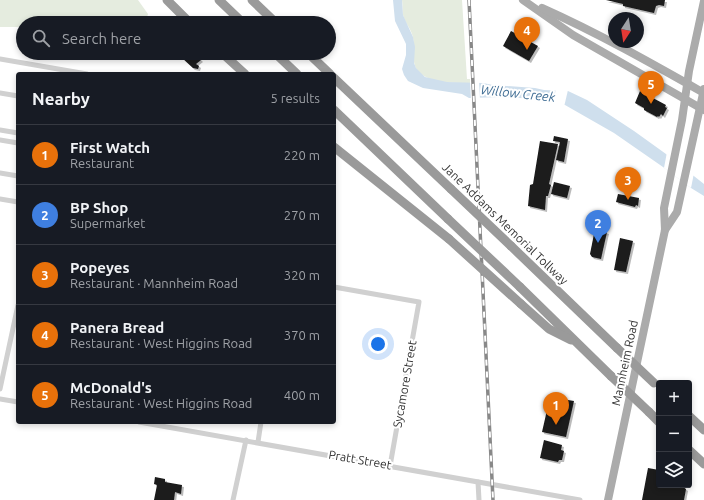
<!DOCTYPE html>
<meta charset="utf-8">
<style>
body{margin:0;font-family:Ubuntu,sans-serif;background:#242831;color:#f1f3f6}
.controls{position:absolute;right:12px;bottom:12px;display:grid;overflow:hidden;border-radius:4px;box-shadow:0 2px 6px #0003}
.controls button{width:36px;height:36px;display:grid;place-items:center;padding:0;border:0;border-bottom:1px solid #363941;background:#171b24;color:#f1f3f6;font:20px sans-serif}
.compass{position:absolute;left:608px;top:12px;width:36px;height:36px;border-radius:50%;background:#171b24;box-shadow:0 2px 6px #0003;rotate:192deg}
.you{position:absolute;left:378px;top:344px;width:14px;height:14px;margin:-10px;border:3px solid #fff;border-radius:50%;background:#1a73e8;box-shadow:0 0 0 6px #1a73e833}
.badge{display:grid;place-items:center;width:26px;height:26px;border-radius:50%;background:#e33c3c;color:#fff;font-size:13px;font-weight:700}
.pin{position:absolute;translate:-50% -33px;filter:drop-shadow(0 1px 2px #0008)}
.pin::after{content:'';position:absolute;top:21px;width:14px;height:12px;background:inherit;clip-path:polygon(0 0,100% 0,50% 100%)}
.list{margin:0;padding:0;list-style:none}
h2{display:flex;justify-content:space-between;align-items:center;height:52px;margin:0;padding:0 16px;font-size:17px}
h2 small{font-size:13px;font-weight:400;color:#9ea1a6}
.list li{display:grid;grid-template-columns:26px 1fr auto;gap:12px;align-items:center;box-sizing:border-box;height:60px;padding:0 16px;border-top:1px solid #363941}
.list b{display:block;font-size:15px;white-space:nowrap}
.list p{margin:0;font-size:13px;white-space:nowrap;color:#9ea1a6}
.list em{font-size:13px;font-style:normal;color:#9ea1a6}
.icon{flex:none;width:22px;height:22px;fill:none;stroke:currentColor;stroke-width:2;stroke-linecap:round;stroke-linejoin:round}
.map{position:relative;flex:none;width:704px;height:500px;overflow:hidden}
.search{position:absolute;background:#171b24;box-shadow:0 2px 6px #0003;left:16px;top:16px;width:320px;height:44px;display:flex;align-items:center;gap:10px;box-sizing:border-box;padding:0 14px;border-radius:22px;color:#9ea1a6;font-size:15px}
.panel{position:absolute;background:#171b24;box-shadow:0 2px 6px #0003;left:16px;top:72px;width:320px;height:352px;border-radius:4px}
.map>svg:first-child{display:block}
.green{fill:#e5ecdf}
.water{fill:#cfdfed}
.pier{fill:#fff}
.building{fill:#1a1a1a;filter:url(#shadow)}
.lines{fill:none;stroke-linecap:round;stroke-linejoin:round}
.street{stroke:#d0d0d0;stroke-width:5}
.primary{stroke:#ababab;stroke-width:8}
.highway{stroke:#9a9a9a;stroke-width:9}
.rail-casing{stroke:#888;stroke-width:3.5}
.rail{stroke:#fff;stroke-width:2;stroke-dasharray:6;stroke-linecap:butt}
.highway-bridge{stroke:#9a9a9a;stroke-width:9}
.labels{text-anchor:middle;stroke-width:4;stroke-linejoin:round;paint-order:stroke}
.street-label{font-size:12px;fill:#333;stroke:#fff}
.water-label{font-size:13px;font-style:italic;fill:#406e95;stroke:#fff}
</style>
<div class="map">
<svg width="704" height="500" viewBox="0 0 704 500">
<defs>
<filter id="shadow"><feDropShadow dx="2" dy="2" stdDeviation="0" flood-color="#0004"/></filter>
</defs>
<rect width="100%" height="100%" fill="#fff"/>
<g class="green">
<polygon points="0,0 138,0 148,14 145,23 23,23 23,27 0,27"/>
<path d="M402 0H462L467 79H470V83C454 83 417 84 414 62 413 54 415 46 413 38 412 30 405 23 403 15 402 11 403 5 402 0Z"/>
</g>
<polygon class="water" points="393,0 402,0 403,15 413,37 415,47 414,63 416,68 425,77 447,82 483,83 493,85 535,88 544,90 568,91 587,100 634,131 666,154 704,184 704,196 691,188 663,167 614,133 565,105 536,99 503,97 469,98 462,94 423,88 408,81 404,75 402,69 406,55 406,44 395,21"/>
<g class="pier">
<polygon points="470,81 479,81 480,100 471,100"/>
<polygon points="556,88 568,90 564,107 553,104"/>
<polygon points="667,152 694,173 691,188 664,168"/>
</g>
<g class="building">
<polygon points="606,0 665,0 664,6 659,5 656,6 654,13 623,6 623,4"/>
<polygon points="222,18 227,23 217,23"/>
<polygon points="511,31 538,46 529,61 503,46"/>
<polygon points="183,53 198,53 196,55 201,60 196,64 199,66 198,69 193,68 180,56"/>
<polygon points="640,91 666,105 665,107 667,108 663,116 661,114 659,117 658,116 657,117 644,110 644,108 635,103"/>
<polygon points="554,136 568,139 564,162 556,160 560,142 553,141"/>
<polygon points="540,141 558,144 549,184 551,185 548,196 546,196 545,210 528,206 530,185 533,184"/>
<polygon points="554,182 570,186 567,198 551,194"/>
<polygon points="618,194 639,198 638,206 636,205 635,207 616,202"/>
<polygon points="595,229 607,232 601,259 592,257 590,254"/>
<polygon points="620,238 633,241 626,272 614,270"/>
<polygon points="550,397 574,401 566,437 542,432"/>
<polygon points="544,440 562,445 561,450 564,451 562,460 559,460 558,462 540,458"/>
<polygon points="648,468 659,470 659,485 680,485 686,489 684,500 642,500"/>
<polygon points="155,477 165,479 165,482 182,485 181,494 175,492 174,500 154,500 157,485 154,484"/>
</g>
<g class="lines">
<g class="street">
<polyline points="0,59 87,74"/>
<polyline points="0,93 18,96"/>
<polyline points="0,130 18,133"/>
<polyline points="0,140 18,143"/>
<polyline points="0,173 18,176"/>
<polyline points="0,199 18,202"/>
<polyline points="334,287 419,302 390,466"/>
<polyline points="0,389 18,305"/>
<polyline points="0,399 18,402"/>
<polyline points="139,422 580,500"/>
<polyline points="258,442 261,422"/>
<polyline points="478,482 479,500"/>
<polyline points="233,500 246,440"/>
</g>
<g class="primary">
<polyline points="523,0 573,35 704,110"/>
<path d="M542 8C598 33 651 63 704 93"/>
<polyline points="665,230 677,212 704,89"/>
<polyline points="608,500 665,230 664,208 682,120 689,71 704,1"/>
</g>
<g class="highway">
<polyline points="167,0 190,23"/>
<polyline points="219,0 243,23"/>
<polyline points="252,0 276,23"/>
<polyline points="222,53 245,74"/>
<polyline points="275,53 297,74"/>
<polyline points="308,53 330,74"/>
<polyline points="334,78 451,189"/>
<polyline points="334,110 448,219"/>
<polyline points="334,147 449,239"/>
<polyline points="511,246 617,348"/>
<polyline points="520,287 611,376"/>
<polyline points="521,304 549,329 571,340"/>
<polyline points="649,412 659,422"/>
<polyline points="689,416 704,430"/>
<polyline points="689,450 704,464"/>
</g>
<defs>
<polyline id="rail" points="469,0 493,500"/>
</defs>
<use href="#rail" class="rail-casing"/>
<use href="#rail" class="rail"/>
<g class="highway-bridge">
<polyline points="451,189 511,246"/>
<polyline points="448,219 520,287"/>
<polyline points="449,239 521,304"/>
<polyline points="617,348 654,383"/>
<polyline points="611,376 649,412"/>
</g>
</g>
<g class="labels">
<g class="street-label">
<text transform="translate(505 224) rotate(44)" y="4">Jane Addams Memorial Tollway</text>
<text transform="translate(625 363) rotate(-78)" y="4">Mannheim Road</text>
<text transform="translate(405 384) rotate(-80)" y="4">Sycamore Street</text>
<text transform="translate(360 460) rotate(10)" y="4">Pratt Street</text>
</g>
<g class="water-label">
<text transform="translate(518 93) rotate(6)" y="5">Willow Creek</text>
</g>
</g>
</svg>
<div class="controls">
<button>+</button>
<button>−</button>
<button><svg class="icon" aria-label="layers" viewBox="0 0 24 24"><path d="M12 4l9 5-9 5-9-5zM3 14l9 5 9-5"/></svg></button>
</div>
<svg class="compass" viewBox="-18 -18 36 36"><path d="M0-13l5 13h-10z" fill="#e53935"/><path d="M0 13l5-13h-10z" fill="#9ea1a6"/></svg>
<div class="you"></div>
<div class="pin badge" style="left:556px;top:425px;background:#e8710a">1</div>
<div class="pin badge" style="left:598px;top:243px;background:#3f7fe0">2</div>
<div class="pin badge" style="left:628px;top:200px;background:#e8710a">3</div>
<div class="pin badge" style="left:527px;top:50px;background:#e8710a">4</div>
<div class="pin badge" style="left:651px;top:104px;background:#e8710a">5</div>
<div class="search"><svg class="icon" aria-label="search" viewBox="0 0 24 24"><circle cx="10" cy="10" r="6"/><path d="M15 15l6 6"/></svg>Search here</div>
<section class="panel">
<h2>Nearby<small>5 results</small></h2>
<ul class="list">
<li><span class="badge" style="background:#e8710a">1</span><div><b>First Watch</b><p>Restaurant</p></div><em>220 m</em></li>
<li><span class="badge" style="background:#3f7fe0">2</span><div><b>BP Shop</b><p>Supermarket</p></div><em>270 m</em></li>
<li><span class="badge" style="background:#e8710a">3</span><div><b>Popeyes</b><p>Restaurant · Mannheim Road</p></div><em>320 m</em></li>
<li><span class="badge" style="background:#e8710a">4</span><div><b>Panera Bread</b><p>Restaurant · West Higgins Road</p></div><em>370 m</em></li>
<li><span class="badge" style="background:#e8710a">5</span><div><b>McDonald's</b><p>Restaurant · West Higgins Road</p></div><em>400 m</em></li>
</ul>
</section>
</div>
